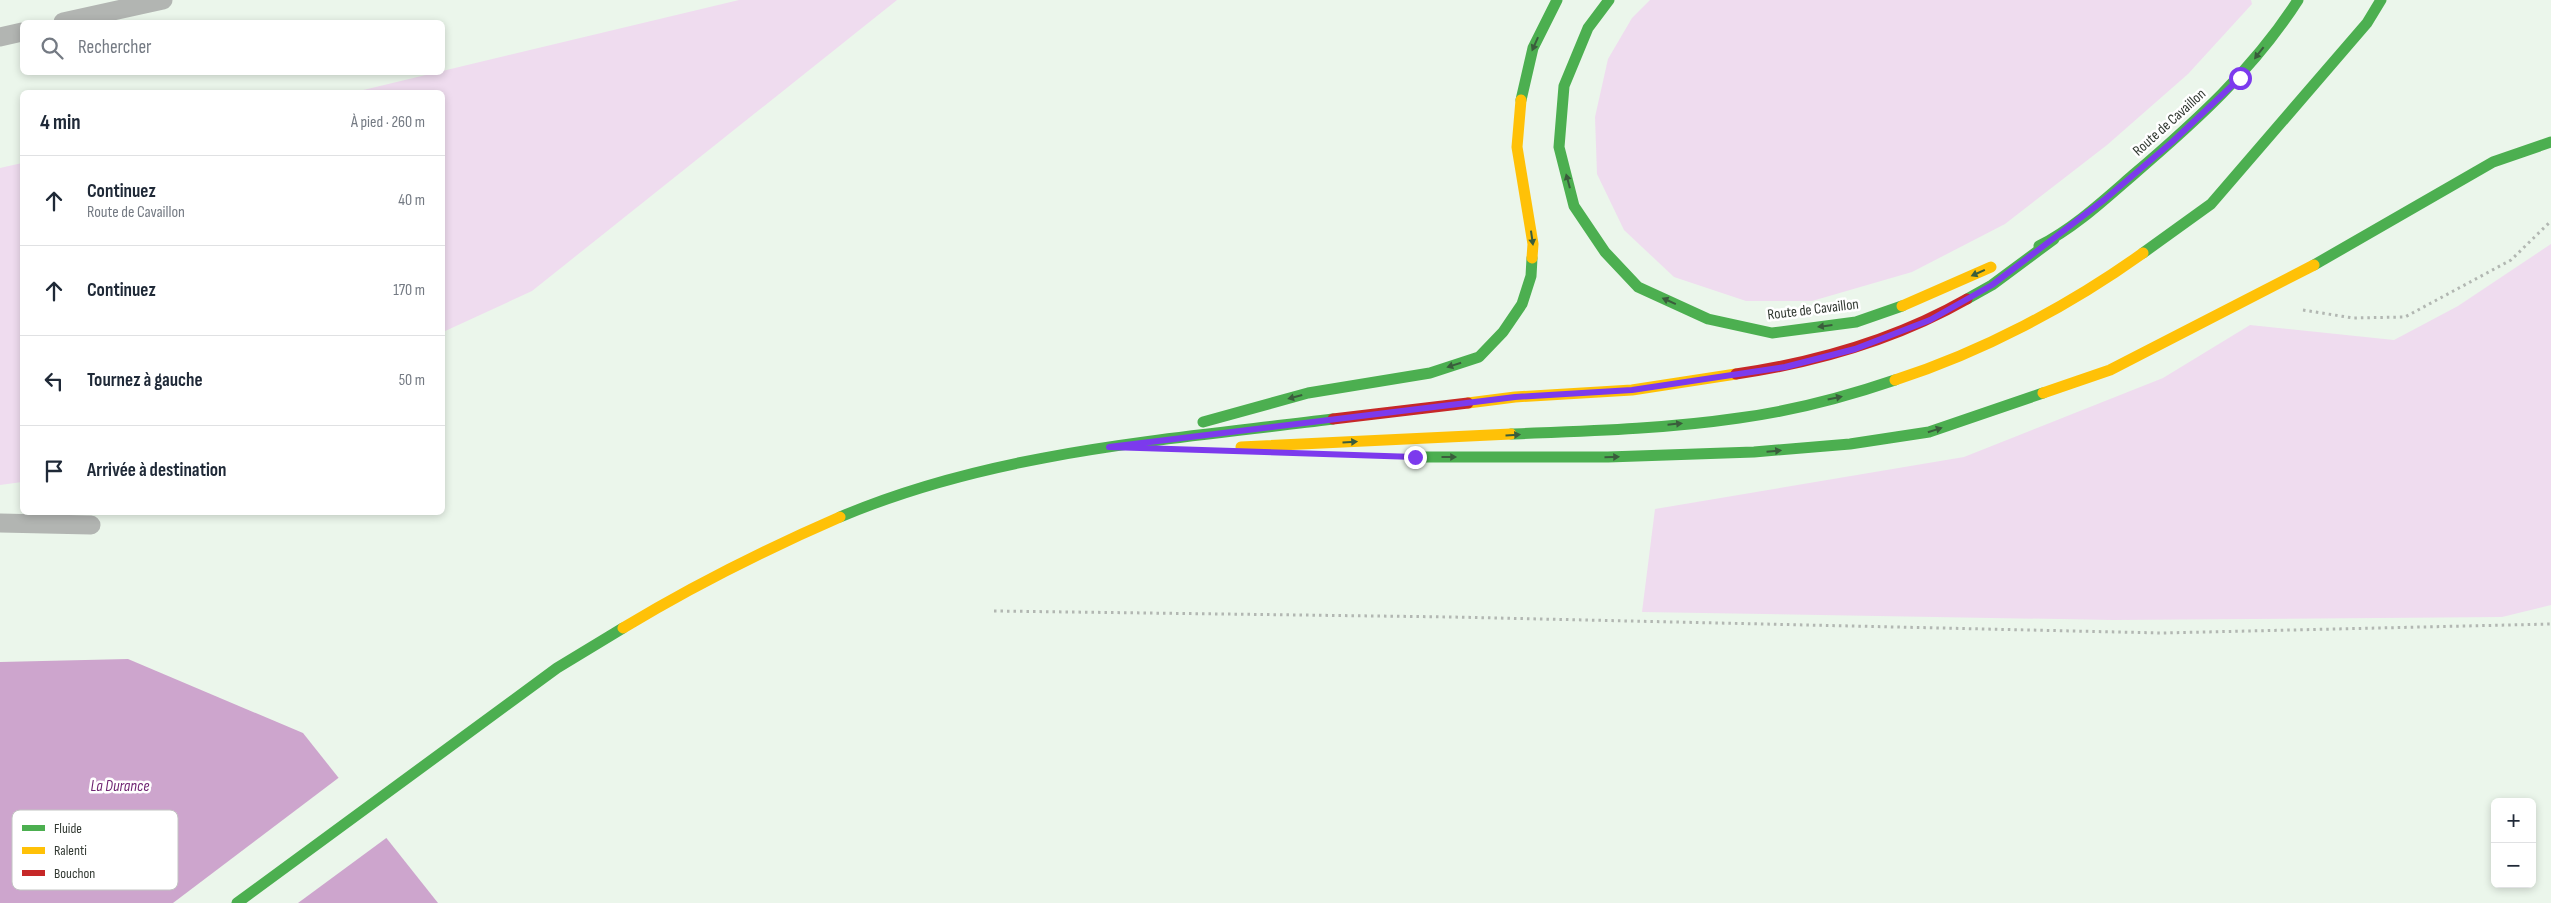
<!DOCTYPE html>
<html lang="fr">
<meta charset="utf-8">
<style>
body{margin:0;font-family:"Sofia Sans Condensed",sans-serif;background:#f6f6f7;color:#1f2937}
.controls{position:absolute;right:15px;bottom:15px;display:grid;overflow:hidden;border-radius:8px;box-shadow:0 2px 8px #0003}
.controls button{width:45px;height:45px;display:grid;place-items:center;padding:0;border:0;border-bottom:1px solid #e0e1e3;background:#fff;color:#1f2937;font:25px sans-serif}
.stop{position:absolute;width:15px;height:15px;margin:-11px;border:4px solid #7c3aed;border-radius:50%;background:#fff}
.stop.end{background:#7c3aed;border-color:#fff;box-shadow:0 1px 5px #0008}
.list{margin:0;padding:0;list-style:none}
h2{display:flex;justify-content:space-between;align-items:center;height:65px;margin:0;padding:0 20px;font-size:21px}
h2 small{font-size:16px;font-weight:400;color:#747a83}
.list li{display:grid;grid-template-columns:32px 1fr auto;gap:15px;align-items:center;box-sizing:border-box;height:90px;padding:0 20px;border-top:1px solid #e0e1e3}
.list b{display:block;font-size:19px;white-space:nowrap}
.list p{margin:0;font-size:16px;white-space:nowrap;color:#747a83}
.list em{font-size:16px;font-style:normal;color:#747a83}
.icon{flex:none;width:28px;height:28px;fill:none;stroke:currentColor;stroke-width:2;stroke-linecap:round;stroke-linejoin:round}
.map{position:relative;flex:none;width:2551px;height:903px;overflow:hidden}
.search{position:absolute;background:#fff;box-shadow:0 2px 8px #0003;left:20px;top:20px;width:425px;height:55px;display:flex;align-items:center;gap:12px;box-sizing:border-box;padding:0 18px;border-radius:8px;color:#747a83;font-size:19px}
.panel{position:absolute;background:#fff;box-shadow:0 2px 8px #0003;left:20px;top:90px;width:425px;height:425px;border-radius:8px}
.map>svg:first-child{display:block}
.green{fill:#efdcef}
.water{fill:#cda5cd}
.pier{fill:#ebf6eb}
.lines{fill:none;stroke-linecap:round;stroke-linejoin:round}
.path{stroke:#b2b7b2;stroke-width:3;stroke-dasharray:2.5 4;stroke-linecap:butt}
.lane{stroke:#b2b5b2;stroke-width:19}
.fast{stroke:#4caf50;stroke-width:11}
.slow{stroke:#ffc107;stroke-width:11}
.jam{stroke:#c62828;stroke-width:11}
.oneway{fill:#3a5d3c}
.route{stroke:#7c3aed;stroke-width:6}
.labels{text-anchor:middle;stroke-width:5;stroke-linejoin:round;paint-order:stroke}
.street-label{font-size:15px;fill:#333a33;stroke:#fff}
.water-label{font-size:16px;font-style:italic;fill:#6f2572;stroke:#fff}
.key{fill:#fff;stroke:#c2c4c2;stroke-width:1}
.key-label{font-size:14px;fill:#333a33}
</style>
<div class="map">
<svg width="2551" height="903" viewBox="0 0 2551 903">
<rect width="100%" height="100%" fill="#ebf6eb"/>
<g class="green">
<polygon points="739,0 897,0 532,291 443,332 442,92 355,92"/>
<polygon points="1650,0 2251,0 2252,4 2188,74 2107,145 2005,224 1912,272 1812,301 1746,301 1674,277 1624,230 1597,174 1595,117 1608,59 1632,18"/>
<polygon points="22,163 22,482 0,485 0,168"/>
<polygon points="2551,244 2551,605 2502,617 2113,620 1642,612 1655,509 1964,457 2163,378 2250,325 2394,340 2458,306"/>
</g>
<polygon class="water" points="128,659 303,733 438,903 0,903 0,662"/>
<polygon class="pier" points="341,776 389,836 298,903 173,903"/>
<g class="lines">
<g class="path">
<polyline points="2303,310 2353,318 2405,317 2511,260 2551,221"/>
<polyline points="994,611 1452,617 2162,633 2551,624"/>
</g>
<g class="lane">
<polyline points="63,22 163,0"/>
<polyline points="0,37 22,32"/>
<polyline points="0,523 91,525"/>
</g>
<g class="fast">
<polyline points="1609,0 1588,28 1564,86 1559,147 1574,206 1605,252 1638,287 1708,319 1772,333 1856,322 1902,306"/>
<polyline points="1521,100 1533,48 1557,0"/>
<path d="M2039 246C2074 228 2103 201 2133 175 2195 122 2254 69 2298 0"/>
<polyline points="2143,253 2211,204 2367,23 2381,0"/>
<polyline points="2314,265 2493,162 2551,142"/>
<polyline points="1967,299 1992,285 2054,239"/>
<polyline points="1203,422 1308,393 1430,373 1479,357 1503,332 1522,304 1531,276 1532,258"/>
<path d="M1511 434C1587 431 1664 429 1739 418 1792 411 1845 397 1895 380"/>
<polyline points="1417,457 1608,457 1754,452 1850,444 1929,432 2043,393"/>
<path d="M840 517C995 451 1167 440 1333 419"/>
<polyline points="237,903 557,668 623,628"/>
</g>
<g class="slow">
<polyline points="1521,100 1517,147 1533,244 1532,258"/>
<polyline points="1902,306 1991,267"/>
<path d="M1895 380C1982 352 2069 306 2143 253"/>
<polyline points="2043,393 2110,370 2314,265"/>
<polyline points="1468,403 1515,397 1632,390 1736,374"/>
<polyline points="1241,447 1511,434"/>
<path d="M623 628C694 585 764 550 840 517"/>
</g>
<g class="jam">
<path d="M1736 374C1818 362 1895 340 1967 299"/>
<polyline points="1333,419 1468,403"/>
</g>
</g>
<defs><path id="oneway-solid" d="M-6-.8H1V-3.2L6.5 0L1 3.2V.8H-6Z" transform="scale(1.25)"/></defs>
<g class="oneway">
<use href="#oneway-solid" transform="translate(1535 44) rotate(114)"/>
<use href="#oneway-solid" transform="translate(2259 53) rotate(128)"/>
<use href="#oneway-solid" transform="translate(1568 181) rotate(-105)"/>
<use href="#oneway-solid" transform="translate(1532 238) rotate(82)"/>
<use href="#oneway-solid" transform="translate(1978 273) rotate(156)"/>
<use href="#oneway-solid" transform="translate(1669 301) rotate(-156)"/>
<use href="#oneway-solid" transform="translate(1825 326) rotate(173)"/>
<use href="#oneway-solid" transform="translate(1454 365) rotate(162)"/>
<use href="#oneway-solid" transform="translate(1295 397) rotate(165)"/>
<use href="#oneway-solid" transform="translate(1835 398) rotate(-12)"/>
<use href="#oneway-solid" transform="translate(1675 424) rotate(-6)"/>
<use href="#oneway-solid" transform="translate(1935 430) rotate(-18)"/>
<use href="#oneway-solid" transform="translate(1513 435) rotate(-3)"/>
<use href="#oneway-solid" transform="translate(1350 442) rotate(-3)"/>
<use href="#oneway-solid" transform="translate(1774 451) rotate(-5)"/>
<use href="#oneway-solid" transform="translate(1449 457)"/>
<use href="#oneway-solid" transform="translate(1612 457) rotate(-1)"/>
</g>
<g class="lines">
<polyline class="route" points="1415,457 1109,447 1515,397 1632,390 1785,367 1855,349 1930,320 1992,285 2104,200 2172,142 2240,78"/>
</g>
<g class="labels">
<g class="street-label">
<text transform="translate(2169 122) rotate(-42)" y="5">Route de Cavaillon</text>
<text transform="translate(1813 309) rotate(-7)" y="5">Route de Cavaillon</text>
</g>
<g class="water-label">
<text x="120" y="791">La Durance</text>
</g>
</g>
<rect x="12" y="810" width="166" height="80" rx="8" class="key"/>
<rect x="22" y="825" width="23" height="6" fill="#4caf50"/>
<rect x="22" y="847" width="23" height="7" fill="#ffc107"/>
<rect x="22" y="870" width="23" height="6" fill="#c62828"/>
<g class="key-label">
<text x="54" y="833">Fluide</text>
<text x="54" y="855">Ralenti</text>
<text x="54" y="878">Bouchon</text>
</g>
</svg>
<div class="controls">
<button>+</button>
<button>−</button>
</div>
<div class="stop" style="left:2240px;top:78px"></div>
<div class="stop end" style="left:1415px;top:457px"></div>
<div class="search"><svg class="icon" aria-label="search" viewBox="0 0 24 24"><circle cx="10" cy="10" r="6"/><path d="M15 15l6 6"/></svg>Rechercher</div>
<section class="panel">
<h2>4 min<small>À pied · 260 m</small></h2>
<ul class="list">
<li><svg class="icon" aria-label="ahead" viewBox="0 0 24 24"><path d="M12 20V5M6 11l6-6 6 6"/></svg><div><b>Continuez</b><p>Route de Cavaillon</p></div><em>40 m</em></li>
<li><svg class="icon" aria-label="ahead" viewBox="0 0 24 24"><path d="M12 20V5M6 11l6-6 6 6"/></svg><div><b>Continuez</b></div><em>170 m</em></li>
<li><svg class="icon" aria-label="left" viewBox="0 0 24 24"><path d="M17 20v-9H6M10 6l-5 5 5 5"/></svg><div><b>Tournez à gauche</b></div><em>50 m</em></li>
<li><svg class="icon" aria-label="arrive" viewBox="0 0 24 24"><path d="M6 21V4h12l-3 4 3 4H6"/></svg><div><b>Arrivée à destination</b></div></li>
</ul>
</section>
</div>
